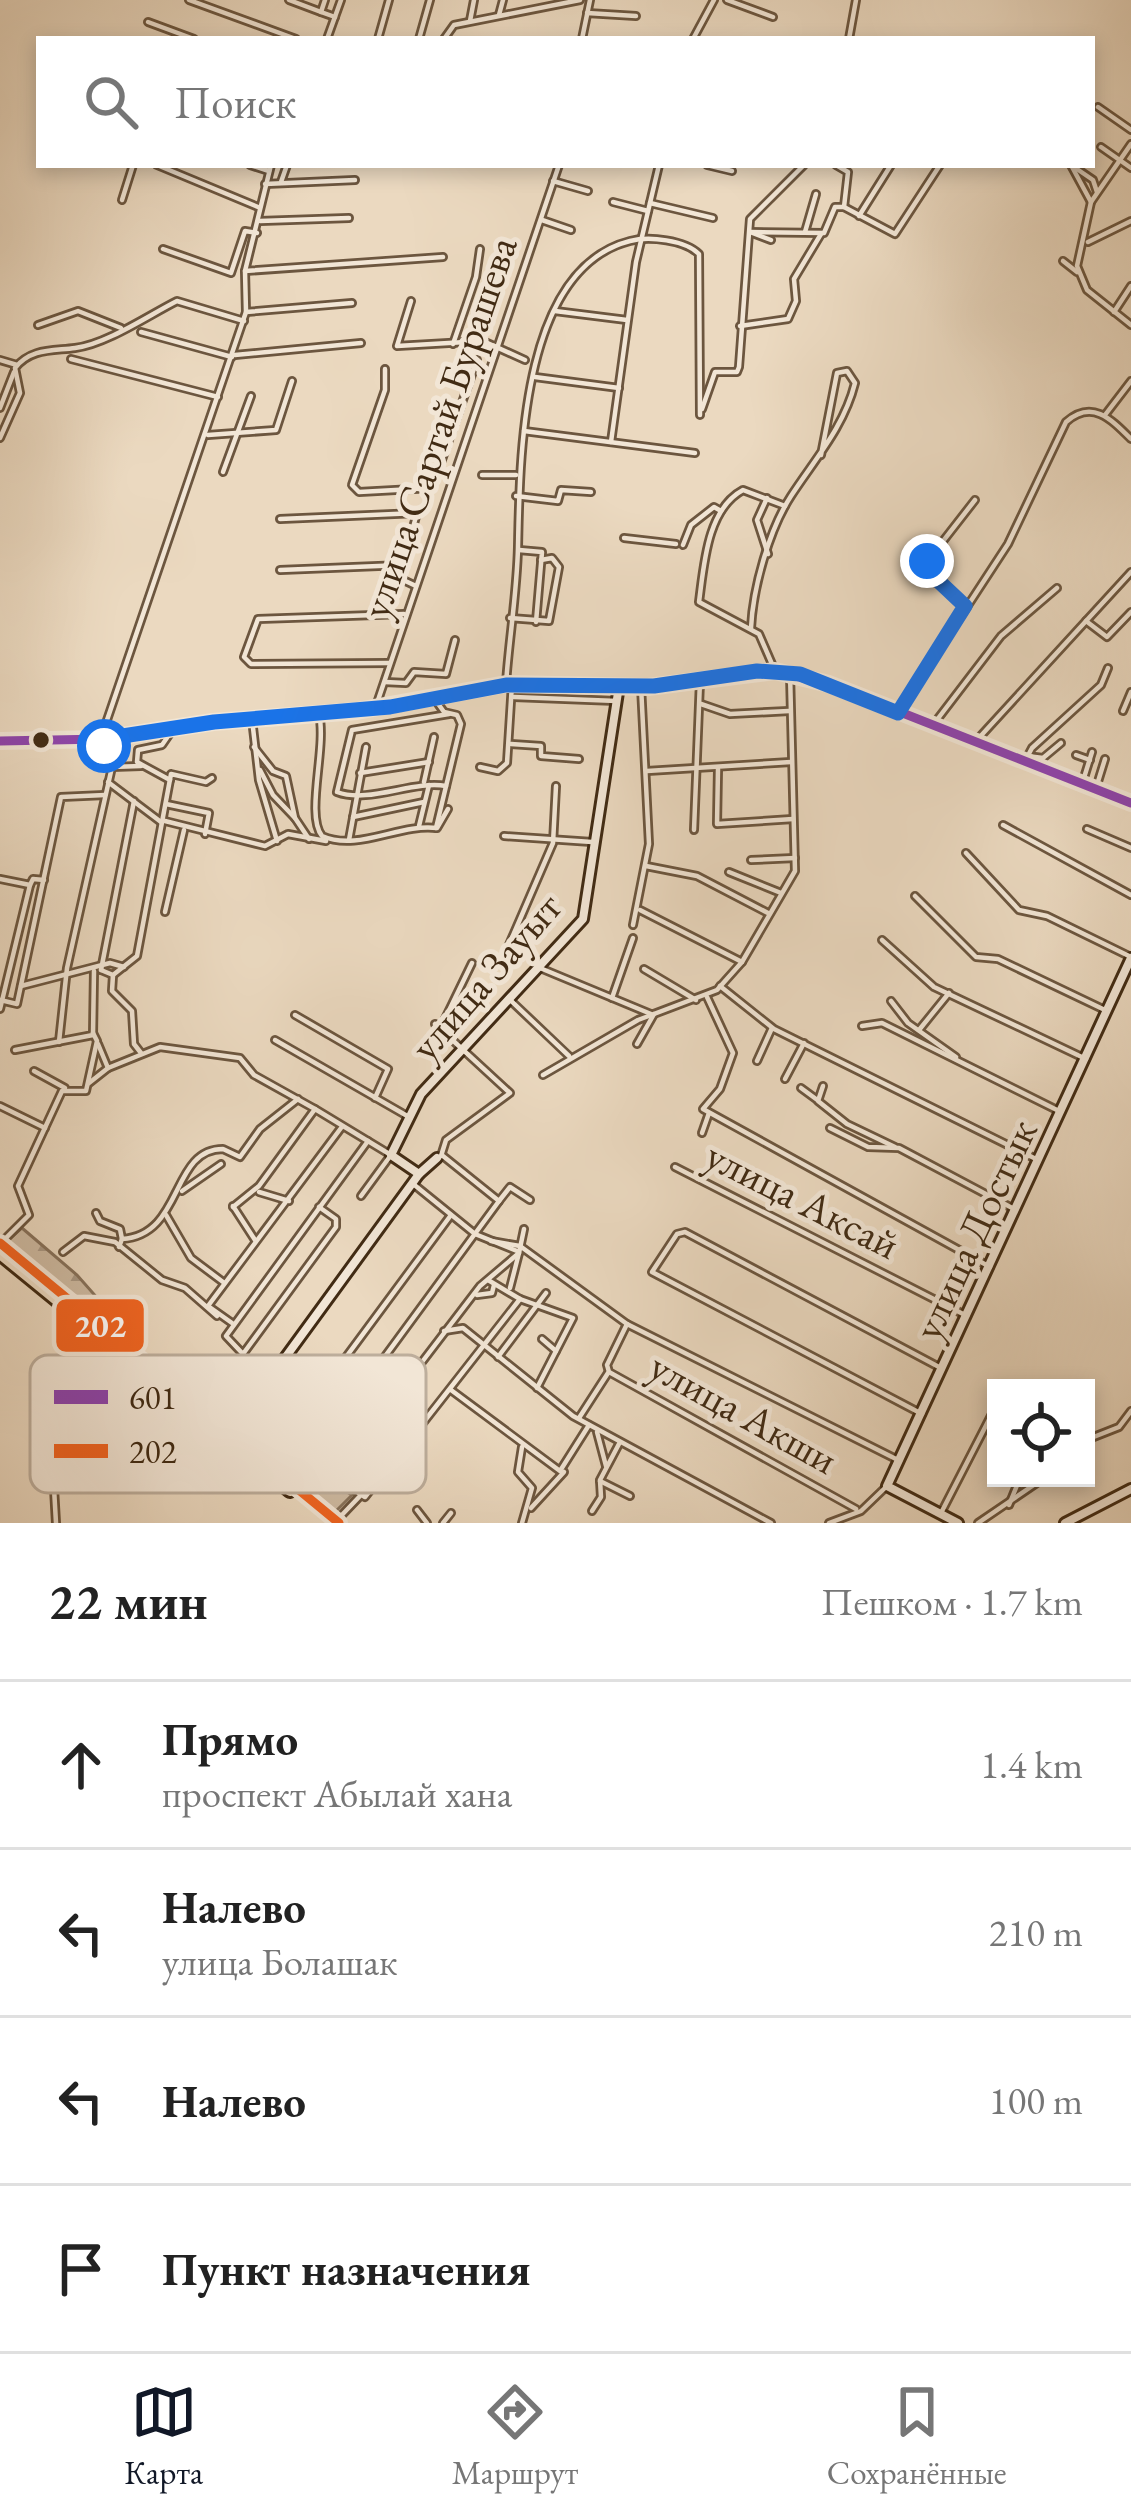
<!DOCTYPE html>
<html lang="ru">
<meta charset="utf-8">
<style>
body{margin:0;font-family:"EB Garamond",serif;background:#f6f6f6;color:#222}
.controls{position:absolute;right:36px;bottom:36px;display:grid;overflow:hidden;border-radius:0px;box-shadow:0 6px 18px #0003}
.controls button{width:108px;height:108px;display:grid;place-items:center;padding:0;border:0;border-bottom:3px solid #e0e0e0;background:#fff;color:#222;font:60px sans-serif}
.stop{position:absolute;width:36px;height:36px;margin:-27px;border:9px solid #1a73e8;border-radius:50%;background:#fff}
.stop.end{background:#1a73e8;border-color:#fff;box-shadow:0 3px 12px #0008}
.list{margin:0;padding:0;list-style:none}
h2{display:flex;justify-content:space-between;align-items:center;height:156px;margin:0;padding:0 48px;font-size:51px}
h2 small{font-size:39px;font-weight:400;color:#767676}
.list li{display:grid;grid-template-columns:78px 1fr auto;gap:36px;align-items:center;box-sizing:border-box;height:168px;padding:0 48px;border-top:3px solid #e0e0e0}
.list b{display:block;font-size:45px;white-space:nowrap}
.list p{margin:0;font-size:39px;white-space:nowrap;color:#767676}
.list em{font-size:39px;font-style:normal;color:#767676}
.icon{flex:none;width:66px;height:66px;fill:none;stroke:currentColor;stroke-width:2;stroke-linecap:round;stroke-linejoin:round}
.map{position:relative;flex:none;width:1131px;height:1523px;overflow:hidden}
.search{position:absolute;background:#fff;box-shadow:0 6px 18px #0003;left:36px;right:36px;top:36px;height:132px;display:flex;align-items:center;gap:30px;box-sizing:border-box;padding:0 42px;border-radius:0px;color:#767676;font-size:45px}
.sheet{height:828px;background:#fff}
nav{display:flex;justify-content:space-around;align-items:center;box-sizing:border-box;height:168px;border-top:3px solid #e0e0e0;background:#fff;font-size:33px;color:#767676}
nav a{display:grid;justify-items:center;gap:6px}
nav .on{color:#111827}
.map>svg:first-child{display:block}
.forest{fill:url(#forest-firs);stroke:#88735c;stroke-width:3}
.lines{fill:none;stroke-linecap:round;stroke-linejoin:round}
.street-casing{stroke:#6c563f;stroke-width:10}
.secondary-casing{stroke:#412b14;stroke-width:14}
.highway-casing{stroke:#412b14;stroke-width:16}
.street{stroke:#f2e6d6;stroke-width:4.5}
.secondary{stroke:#f2e6d6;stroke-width:8}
.highway{stroke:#ebd9c0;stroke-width:10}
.bus-1-casing{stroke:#f2e6d6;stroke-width:18}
.bus-2-casing{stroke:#f2e6d6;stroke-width:18}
.bus-1{stroke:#8e44ad;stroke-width:9}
.bus-2{stroke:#f26522;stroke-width:9}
.route{stroke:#1a73e8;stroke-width:15}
.bus-dot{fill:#412b14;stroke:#f2e6d6;stroke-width:4.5}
.labels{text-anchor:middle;stroke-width:10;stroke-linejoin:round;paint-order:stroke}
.street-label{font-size:42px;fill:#412b14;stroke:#f2e6d6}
.key{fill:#f2e6d6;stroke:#bdae9c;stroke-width:3}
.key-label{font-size:33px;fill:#412b14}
.line-badge{stroke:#f2e6d6;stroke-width:4.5}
.badge-label{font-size:33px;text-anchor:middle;font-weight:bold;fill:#fff}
</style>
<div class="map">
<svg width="1131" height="1523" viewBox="0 0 1131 1523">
<defs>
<pattern id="forest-firs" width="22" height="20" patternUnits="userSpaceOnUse" patternTransform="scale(3)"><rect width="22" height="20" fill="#cebba3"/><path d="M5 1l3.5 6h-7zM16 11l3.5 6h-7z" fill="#a99884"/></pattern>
</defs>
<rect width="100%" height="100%" fill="#ebd9c0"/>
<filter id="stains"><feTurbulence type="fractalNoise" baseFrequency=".00167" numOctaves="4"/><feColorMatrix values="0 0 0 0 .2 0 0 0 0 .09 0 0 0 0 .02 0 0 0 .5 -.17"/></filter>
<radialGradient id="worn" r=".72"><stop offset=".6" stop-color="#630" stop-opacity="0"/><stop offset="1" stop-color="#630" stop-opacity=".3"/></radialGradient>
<g class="forest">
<polygon points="22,1228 77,1275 137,1343 133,1348 4,1244"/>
<polygon points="67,1317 160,1393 157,1399 138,1394 61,1333"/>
<polygon points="258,1433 284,1455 352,1495 334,1513 252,1442"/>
</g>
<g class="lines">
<defs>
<g id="street">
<polyline points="189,0 296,39"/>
<polyline points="289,0 321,12"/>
<polyline points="325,0 321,12 335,17"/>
<polyline points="727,0 773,17"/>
<polyline points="587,13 636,16"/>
<polyline points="499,15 503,0"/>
<polyline points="470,21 474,0"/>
<polyline points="148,22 194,39"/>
<polyline points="327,39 341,0"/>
<polyline points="378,39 389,0"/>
<polyline points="419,39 430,0"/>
<polyline points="444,39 454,25 580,0"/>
<polyline points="582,39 590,0"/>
<polyline points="693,39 714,0"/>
<polyline points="849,39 856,0"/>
<polyline points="1098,107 1131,130"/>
<polyline points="1131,144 1091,202 1077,266 1087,290 1131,325"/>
<polyline points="1101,147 1131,168"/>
<polyline points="157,165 258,207"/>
<polyline points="250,165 269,171"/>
<polyline points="707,165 732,171"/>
<polyline points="1071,165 1091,202"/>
<polyline points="1074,167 1093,180 1097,192"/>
<polyline points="553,181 588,191"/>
<polyline points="281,182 287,165"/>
<polyline points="265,184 355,180"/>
<polyline points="122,200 133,165"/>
<polyline points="613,202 648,211"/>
<polyline points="650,203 713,218"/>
<polyline points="844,207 895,234 940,165"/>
<polyline points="859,216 891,165"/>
<polyline points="542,220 571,230"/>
<polyline points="260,221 349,218"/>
<polyline points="750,232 824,233 835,207 844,207 848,172 836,165"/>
<polyline points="750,232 771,240"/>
<polyline points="805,232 816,194"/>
<polyline points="1088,242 1131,221"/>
<polyline points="163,249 231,273 245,231 257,233"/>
<polyline points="1063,261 1077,272"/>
<polyline points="245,271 443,257"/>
<polyline points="411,301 397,346 483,341 525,360"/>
<polyline points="555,311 627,320"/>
<polyline points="246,312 352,303"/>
<polyline points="1114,312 1131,286"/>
<polyline points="38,325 78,311 121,328"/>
<polyline points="740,326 788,319 796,301 794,279 821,234"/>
<polyline points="141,332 232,357"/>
<polyline points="453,344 476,277 480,249"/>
<polyline points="235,355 361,343"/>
<polyline points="71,359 218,397"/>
<polyline points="0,360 17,365"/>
<polyline points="385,369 385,390 352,485 359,492 432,488 477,360"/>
<polyline points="535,377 619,388"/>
<polyline points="0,408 14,372"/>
<polyline points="702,409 715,372 737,372 739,367 750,219 804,165"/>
<polyline points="1105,415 1131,381"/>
<polyline points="524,431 695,453"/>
<polyline points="208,435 276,430 292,381"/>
<path d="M0 438 20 393 15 368C31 348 53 351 75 348 107 344 149 315 177 301L244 321"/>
<polyline points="611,442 636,262 659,165"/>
<polyline points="223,472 251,396"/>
<polyline points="482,475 516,475"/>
<polyline points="516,496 558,501 561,490 591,492"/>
<polyline points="767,498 757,520 768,554"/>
<polyline points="280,519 417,513 399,578 416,586"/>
<polyline points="624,538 676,544"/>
<polyline points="683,545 691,525 714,507 721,511"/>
<polyline points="519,550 542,552 536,622"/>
<polyline points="280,570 403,565"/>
<polyline points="965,606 930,573 926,563 975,500"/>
<polyline points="510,618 549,621 559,567 552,558 541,560"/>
<polyline points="1086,621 1107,637 1131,612"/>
<path d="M751 628C753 588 769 530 791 496 815 459 844 427 855 383L847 371 837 373 821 455"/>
<polyline points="389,663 251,664 244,657 258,619 404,614"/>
<path d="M775 671 759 634 699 602C704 565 707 509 743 490L785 506"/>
<polyline points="385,682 406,683 414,672 446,674 455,640"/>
<path d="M506 684C509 639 517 593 518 547 520 459 520 269 630 241 649 236 685 240 699 254L700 415"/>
<polyline points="514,697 617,701"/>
<polyline points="434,698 444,712 457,715 461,724 436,828"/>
<polyline points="701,704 730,714 789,711"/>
<polyline points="375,709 559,165"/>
<path d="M899 711 1008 544 1066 422C1092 399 1111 419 1131 439"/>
<polyline points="1123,711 1131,692"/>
<path d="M319 714C327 747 305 815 322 836 358 852 400 823 437 828L448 809"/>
<polyline points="252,719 259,780 277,841"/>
<polyline points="933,725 1001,636 1057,588"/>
<polyline points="977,740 1131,572"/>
<polyline points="511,744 541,746 541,756 579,759"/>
<polyline points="254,747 273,771 286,776 295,818 309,839"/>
<polyline points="1076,755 1090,760"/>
<polyline points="1027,756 1043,758 1061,743"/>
<polyline points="1025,761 1032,748 1101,685 1108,668"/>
<polyline points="112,767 141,766"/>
<polyline points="480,767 498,771 507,763 512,684"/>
<polyline points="718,769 717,824 793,819"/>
<polyline points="260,770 273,795 295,818"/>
<polyline points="647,771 791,762"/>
<polyline points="360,773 429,762"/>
<polyline points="170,780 137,762 138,750 162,745 173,729"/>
<polyline points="1083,781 1092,752"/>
<polyline points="108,782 161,822"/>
<polyline points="424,782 434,737"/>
<path d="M446 786C413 780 369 804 337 792L352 730 449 714"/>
<polyline points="1096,788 1105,759"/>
<polyline points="166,804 209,813 205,834"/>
<polyline points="353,817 424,802"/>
<polyline points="165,821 265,846 288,834 326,841"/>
<polyline points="1003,825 1131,895"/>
<polyline points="419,826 429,785"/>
<polyline points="1087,829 1131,848"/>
<polyline points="694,830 700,681"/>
<polyline points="504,836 592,842"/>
<polyline points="349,840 366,747"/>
<polyline points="966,853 1019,910 1047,916 1131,957"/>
<polyline points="751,860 795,858"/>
<polyline points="646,866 697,876 768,913"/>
<polyline points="729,872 781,893"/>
<polyline points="0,879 30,885 33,879 44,880"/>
<polyline points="915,896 976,957 998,959 1107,1011"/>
<polyline points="640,910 742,962"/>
<polyline points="165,912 184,830"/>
<polyline points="633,925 649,844 641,686"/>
<polyline points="882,940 934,987 1086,1059"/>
<polyline points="508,947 553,843 556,786"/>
<polyline points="540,968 651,1014"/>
<polyline points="644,969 696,1000"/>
<polyline points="101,970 113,975 137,956 171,774 206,782 212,778"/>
<polyline points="101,970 134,801"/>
<polyline points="113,975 112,991 132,1011 134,1044 141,1053"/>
<polyline points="21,986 110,963 124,967"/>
<polyline points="720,986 774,1029 1038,1160"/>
<polyline points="707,997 733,1053 720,1089 703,1109 990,1267"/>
<polyline points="508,998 569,1056"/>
<polyline points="612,998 633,938"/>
<polyline points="0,1000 17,1004 61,797 105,795"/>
<polyline points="891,1001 908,1023 956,1057"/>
<polyline points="0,1009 30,885"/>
<polyline points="295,1015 388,1069 375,1098"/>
<polyline points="435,1024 510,1093 446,1140 441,1156"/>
<polyline points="862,1026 882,1023 1061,1112"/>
<polyline points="441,1027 472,963"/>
<polyline points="919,1030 949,993"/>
<polyline points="275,1040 409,1117"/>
<polyline points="59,1042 67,968 112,767 104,746 106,723 246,312 245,271 271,165"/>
<polyline points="98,1044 108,1068 160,1047 240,1058 254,1075 315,1109"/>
<polyline points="637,1044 654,1014"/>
<polyline points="15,1050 93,1035 94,971"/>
<polyline points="757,1061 772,1028"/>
<polyline points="34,1071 65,1088"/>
<polyline points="543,1075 638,1020 717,990 742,962 795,871 790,673"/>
<polyline points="785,1079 804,1043"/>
<polyline points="89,1083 108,1068"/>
<polyline points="823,1086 818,1101 847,1124 895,1147"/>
<polyline points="801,1088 816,1099"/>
<polyline points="0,1106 45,1128"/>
<polyline points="830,1128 868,1147 899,1148 1016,1210"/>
<polyline points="702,1133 709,1113"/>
<polyline points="443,1156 499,1201 510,1187 530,1200"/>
<polyline points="675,1167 967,1316"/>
<polyline points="412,1183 475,1234 517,1251"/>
<polyline points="182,1191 221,1164"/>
<polyline points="259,1192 289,1201"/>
<polyline points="233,1206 255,1240"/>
<polyline points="233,1207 259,1186 315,1109 391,1155 361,1196"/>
<polyline points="319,1207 336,1219 336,1227 243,1354 226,1336 368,1141"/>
<polyline points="96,1213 100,1221 120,1229 122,1239"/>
<polyline points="166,1215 191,1258 223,1282"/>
<polyline points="491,1241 520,1246 627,1324 900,1461"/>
<polyline points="1,1243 29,1215 18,1186 62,1091 86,1091 97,1041 93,1033"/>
<path d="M119 1247 122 1239C184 1235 170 1149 223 1149L240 1157 260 1129 298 1099"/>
<polyline points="63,1252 84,1236 115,1242 162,1280 185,1288 217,1316"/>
<polyline points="488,1280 520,1299 573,1318 537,1388"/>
<polyline points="510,1288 519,1253"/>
<polyline points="477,1295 492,1293 494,1285"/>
<polyline points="232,1323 208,1306 341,1128"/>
<polyline points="627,1324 607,1365 609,1372 856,1509"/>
<polyline points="444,1331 463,1328 573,1416 771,1523"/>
<polyline points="542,1339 556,1351"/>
<polyline points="498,1357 546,1293"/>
<polyline points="451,1390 560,1471 589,1425"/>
<polyline points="922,1414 652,1272 677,1234 685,1232 939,1367"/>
<polyline points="579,1418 608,1373"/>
<polyline points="244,1419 365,1497 520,1299"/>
<polyline points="597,1432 606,1466"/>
<polyline points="50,1436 68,1450 54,1488 56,1523"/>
<polyline points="1086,1440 1119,1427 1131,1411"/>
<polyline points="281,1445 451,1215"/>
<polyline points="522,1447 518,1472 532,1488 522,1523"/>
<polyline points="309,1460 499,1201"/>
<polyline points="335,1476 480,1286 519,1253 524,1229"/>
<polyline points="600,1481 630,1496"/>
<polyline points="1009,1505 1020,1478"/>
<polyline points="531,1508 564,1472"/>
<polyline points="417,1510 427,1523"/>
<polyline points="592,1511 601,1497 600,1480 620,1442"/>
<polyline points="941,1513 996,1406"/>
<polyline points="339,1518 360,1496"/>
<polyline points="443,1523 451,1513"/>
<polyline points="829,1523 861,1511 887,1486"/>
<polyline points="978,1523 1044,1478"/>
</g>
<g id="secondary">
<polyline points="0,741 103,739 213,722 357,711 506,684 648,687 775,671 829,684 1131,803"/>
<polyline points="419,1174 391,1155 421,1094 583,919 619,686"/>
<polyline points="231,1432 419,1174 437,1158"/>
<polyline points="958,1523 887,1486 1131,958"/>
<polyline points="1065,1523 1131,1489"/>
</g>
<g id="highway">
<polyline points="0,1243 339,1523"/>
<polyline points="0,1254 290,1491"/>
</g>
</defs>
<use href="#street" class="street-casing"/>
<use href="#secondary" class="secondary-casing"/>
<use href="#highway" class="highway-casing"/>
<use href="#street" class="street"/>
<use href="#secondary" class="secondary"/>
<use href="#highway" class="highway"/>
<defs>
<polyline id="bus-1" points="0,741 103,739 213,722 357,711 506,684 648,687 775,671 829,684 1131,803"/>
<polyline id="bus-2" points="0,1243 339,1523"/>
</defs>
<use href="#bus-1" class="bus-1-casing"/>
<use href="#bus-2" class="bus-2-casing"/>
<use href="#bus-1" class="bus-1"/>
<use href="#bus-2" class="bus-2"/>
</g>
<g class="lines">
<polyline class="route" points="104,746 103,739 214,722 390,707 506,685 654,686 757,671 800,674 898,713 965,606 930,573 927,561"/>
</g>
<circle class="bus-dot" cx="41" cy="740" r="10"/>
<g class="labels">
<g class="street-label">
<text transform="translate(438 427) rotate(-71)" y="15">улица Сартай Бурашева</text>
<text transform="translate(485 976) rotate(-49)" y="15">улица Зауыт</text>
<text transform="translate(803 1199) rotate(27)" y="15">улица Аксай</text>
<text transform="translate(974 1229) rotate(-65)" y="15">улица Достык</text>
<text transform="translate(744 1412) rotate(29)" y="15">улица Акши</text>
</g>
</g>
<rect x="30" y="1355" width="396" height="138" rx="18" class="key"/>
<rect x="54" y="1390" width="54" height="14" fill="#8e44ad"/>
<rect x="54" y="1444" width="54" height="14" fill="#f26522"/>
<g class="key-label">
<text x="129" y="1409">601</text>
<text x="129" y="1463">202</text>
</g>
<rect class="line-badge" x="54" y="1297" width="92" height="57" rx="12" fill="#f26522"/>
<g class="badge-label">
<text x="100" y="1337">202</text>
</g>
<rect width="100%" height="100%" filter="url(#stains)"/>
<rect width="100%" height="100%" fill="url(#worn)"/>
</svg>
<div class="controls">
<button><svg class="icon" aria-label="locate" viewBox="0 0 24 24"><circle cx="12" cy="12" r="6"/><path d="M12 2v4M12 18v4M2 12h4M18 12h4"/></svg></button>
</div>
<div class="stop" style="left:104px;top:746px"></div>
<div class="stop end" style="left:927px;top:561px"></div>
<div class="search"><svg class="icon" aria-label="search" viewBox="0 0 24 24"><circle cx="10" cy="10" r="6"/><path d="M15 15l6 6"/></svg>Поиск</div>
</div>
<section class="sheet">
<h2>22 мин<small>Пешком · 1.7 km</small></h2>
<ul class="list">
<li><svg class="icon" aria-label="ahead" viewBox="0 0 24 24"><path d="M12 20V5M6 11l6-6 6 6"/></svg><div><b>Прямо</b><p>проспект Абылай хана</p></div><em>1.4 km</em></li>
<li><svg class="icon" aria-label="left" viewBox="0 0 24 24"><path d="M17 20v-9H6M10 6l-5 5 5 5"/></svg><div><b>Налево</b><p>улица Болашак</p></div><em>210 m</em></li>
<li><svg class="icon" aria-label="left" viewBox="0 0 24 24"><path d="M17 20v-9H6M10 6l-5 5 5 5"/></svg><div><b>Налево</b></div><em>100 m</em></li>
<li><svg class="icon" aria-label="arrive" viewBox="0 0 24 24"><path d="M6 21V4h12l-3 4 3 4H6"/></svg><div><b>Пункт назначения</b></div></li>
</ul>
</section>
<nav>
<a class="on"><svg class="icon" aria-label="map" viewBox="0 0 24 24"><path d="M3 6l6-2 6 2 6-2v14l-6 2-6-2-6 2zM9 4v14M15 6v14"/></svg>Карта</a>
<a><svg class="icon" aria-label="directions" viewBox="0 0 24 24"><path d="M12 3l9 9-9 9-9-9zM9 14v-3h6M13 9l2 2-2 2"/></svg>Маршрут</a>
<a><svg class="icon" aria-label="saved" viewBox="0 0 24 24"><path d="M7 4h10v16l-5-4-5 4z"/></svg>Сохранённые</a>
</nav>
